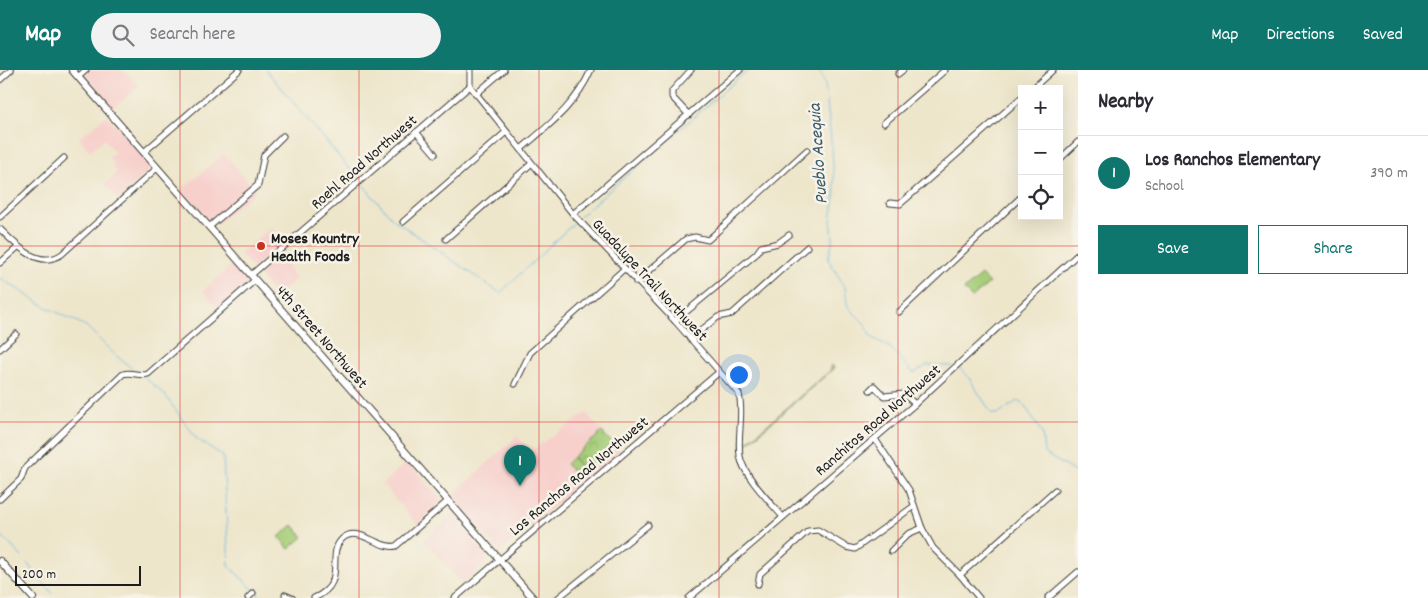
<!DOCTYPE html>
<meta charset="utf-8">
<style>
body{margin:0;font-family:Dekko,sans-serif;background:#f2f2f3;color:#2b2b33}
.controls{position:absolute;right:15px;top:15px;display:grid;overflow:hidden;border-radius:0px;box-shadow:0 5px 20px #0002}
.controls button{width:45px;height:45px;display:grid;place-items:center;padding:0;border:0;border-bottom:1px solid #e1e1e2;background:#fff;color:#2b2b33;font:25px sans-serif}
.scale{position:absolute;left:15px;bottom:12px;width:126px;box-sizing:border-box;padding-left:5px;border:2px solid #1c1c1c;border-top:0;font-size:14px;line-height:18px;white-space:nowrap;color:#1c1c1c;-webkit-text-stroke:4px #f7f3e8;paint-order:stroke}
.you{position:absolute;left:738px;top:304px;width:18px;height:18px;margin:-12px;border:4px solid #fff;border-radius:50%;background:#1a73e8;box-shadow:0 0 0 8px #1a73e833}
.badge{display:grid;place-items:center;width:32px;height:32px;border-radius:50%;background:#0f766e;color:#fff;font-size:16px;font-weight:700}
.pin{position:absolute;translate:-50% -41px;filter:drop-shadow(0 1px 2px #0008)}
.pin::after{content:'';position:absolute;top:26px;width:18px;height:15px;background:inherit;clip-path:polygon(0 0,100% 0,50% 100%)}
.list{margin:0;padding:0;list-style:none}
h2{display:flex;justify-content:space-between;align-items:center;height:65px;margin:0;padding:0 20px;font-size:21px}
h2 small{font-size:16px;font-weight:400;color:#7c7c81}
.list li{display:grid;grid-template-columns:32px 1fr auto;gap:15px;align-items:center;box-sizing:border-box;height:75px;padding:0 20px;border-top:1px solid #e1e1e2}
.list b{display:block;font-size:19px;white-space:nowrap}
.list p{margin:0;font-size:16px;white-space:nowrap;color:#7c7c81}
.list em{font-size:16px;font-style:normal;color:#7c7c81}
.actions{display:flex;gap:10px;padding:15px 20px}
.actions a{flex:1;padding:11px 0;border:1px solid #0f766e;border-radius:0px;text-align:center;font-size:18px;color:#0f766e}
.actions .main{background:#0f766e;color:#fff}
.icon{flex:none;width:28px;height:28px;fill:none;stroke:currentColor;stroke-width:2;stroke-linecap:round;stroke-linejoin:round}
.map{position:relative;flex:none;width:1078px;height:528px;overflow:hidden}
header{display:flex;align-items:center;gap:30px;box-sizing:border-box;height:70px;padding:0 25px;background:#0f766e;color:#fff}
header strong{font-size:24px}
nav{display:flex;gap:28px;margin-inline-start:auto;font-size:18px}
.search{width:350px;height:45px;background:#f2f2f3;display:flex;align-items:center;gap:12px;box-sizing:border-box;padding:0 18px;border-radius:28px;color:#7c7c81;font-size:19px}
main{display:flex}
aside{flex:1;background:#fff}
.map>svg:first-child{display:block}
.built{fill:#f7d0cc}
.green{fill:#a6ce79;stroke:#61754a}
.park{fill:url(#park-crowns);stroke:#61754a}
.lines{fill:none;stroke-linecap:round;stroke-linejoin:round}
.stream{stroke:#65b7e0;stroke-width:1}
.minor-casing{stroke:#3c3a36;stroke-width:7}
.major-casing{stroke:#3c3a36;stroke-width:8}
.minor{stroke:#fff;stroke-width:5}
.major{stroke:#fff;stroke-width:6}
.grid{fill:none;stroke:#d62828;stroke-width:1;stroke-opacity:0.55}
.poi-dot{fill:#c8321e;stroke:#f7f3e8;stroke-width:2}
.labels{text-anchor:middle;stroke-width:5;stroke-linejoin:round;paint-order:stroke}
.street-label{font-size:16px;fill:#1c1c1c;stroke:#f7f3e8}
.poi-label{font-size:16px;font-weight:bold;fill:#1c1c1c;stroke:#f7f3e8;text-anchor:start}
.water-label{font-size:18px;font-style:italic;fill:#395a6a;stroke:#f7f3e8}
</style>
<header>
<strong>Map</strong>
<div class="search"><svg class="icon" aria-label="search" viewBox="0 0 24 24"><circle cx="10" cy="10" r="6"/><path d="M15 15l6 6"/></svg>Search here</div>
<nav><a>Map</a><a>Directions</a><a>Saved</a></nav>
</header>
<main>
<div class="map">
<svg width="1078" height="528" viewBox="0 0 1078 528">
<defs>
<pattern id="park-crowns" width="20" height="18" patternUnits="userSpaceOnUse" patternTransform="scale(1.25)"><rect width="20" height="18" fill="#a6ce79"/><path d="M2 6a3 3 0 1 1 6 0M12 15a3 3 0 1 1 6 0" fill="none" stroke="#8eb068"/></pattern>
</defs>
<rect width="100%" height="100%" fill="#f7f3e8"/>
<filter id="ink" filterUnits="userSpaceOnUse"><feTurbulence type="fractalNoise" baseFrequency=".02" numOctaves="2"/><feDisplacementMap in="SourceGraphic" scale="10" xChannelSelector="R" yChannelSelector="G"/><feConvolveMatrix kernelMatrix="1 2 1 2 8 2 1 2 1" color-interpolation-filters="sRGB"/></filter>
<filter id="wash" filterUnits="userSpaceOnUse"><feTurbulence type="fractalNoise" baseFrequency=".0096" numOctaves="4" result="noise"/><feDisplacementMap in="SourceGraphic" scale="20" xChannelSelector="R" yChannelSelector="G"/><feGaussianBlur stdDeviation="1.12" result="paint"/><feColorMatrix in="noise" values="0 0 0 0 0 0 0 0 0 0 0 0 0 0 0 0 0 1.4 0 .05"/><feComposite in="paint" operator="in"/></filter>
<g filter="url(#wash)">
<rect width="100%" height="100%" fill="#eee6cb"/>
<g class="built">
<polygon points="90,0 120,0 128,4 139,16 113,38 84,5"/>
<polygon points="107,45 152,97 118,130 105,114 117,102 113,98 115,95 109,88 115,82 104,69 90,81 79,68"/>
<polygon points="224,84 256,121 214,156 181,120"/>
<polygon points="271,157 284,173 253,198 240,184"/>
<polygon points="278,186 297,208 276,227 258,203"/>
<polygon points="233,194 249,213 219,239 203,221"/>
<polygon points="586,343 620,381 500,482 451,427 517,366 531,381"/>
<polygon points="408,391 443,432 418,455 382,414"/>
<polygon points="453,445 489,490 462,514 424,470"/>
</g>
<g class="green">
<polygon points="981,205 989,213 972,228 964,220"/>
<polygon points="832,295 834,298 741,379 742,370 747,372 830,301"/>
<polygon points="573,387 583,399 576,405 566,394"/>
<polygon points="293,455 303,467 289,479 279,467"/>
</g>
<polygon class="park" points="602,362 613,374 583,399 573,387"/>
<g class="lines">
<g class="stream">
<polyline points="266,0 357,108"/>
<polyline points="819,0 825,14 832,79 835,125 831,150 833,169 828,189 845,217 847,234 849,238 865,254 871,267 891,278 912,302 916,302 927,295 952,296"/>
<polyline points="362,114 393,149 500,223 574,153"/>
<polyline points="580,146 748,0"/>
<polyline points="0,208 46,237 86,256 115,285 138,303"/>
<polyline points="959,298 967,305 992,344 999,344 1017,331 1023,333 1042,363 1044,383 1078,404"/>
<polyline points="144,307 164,324 197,369 223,386 229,496 262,528"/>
<polyline points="0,464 22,487"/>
<polyline points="27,493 52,523"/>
</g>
</g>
</g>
<g filter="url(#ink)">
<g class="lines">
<defs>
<g id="minor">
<path d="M470 0V16L573 144 675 251 739 324C744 345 737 365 740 386 743 405 770 432 783 447"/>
<polyline points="898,4 903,0"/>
<polyline points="78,7 86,0"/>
<polyline points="0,10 11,0"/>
<polyline points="1032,19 1053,0"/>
<polyline points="476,24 504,0"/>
<polyline points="689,45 672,27 672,21 691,0"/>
<polyline points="884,53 945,0"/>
<polyline points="416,62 435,84"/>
<path d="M521 79C550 54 575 36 591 0"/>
<polyline points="144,82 239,0"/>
<polyline points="1059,90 1078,72"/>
<polyline points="890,133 900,134 907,128 1022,27"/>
<polyline points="573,144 740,0"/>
<polyline points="0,147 64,88"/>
<polyline points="403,152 506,62"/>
<polyline points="209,157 258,115 264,85 283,66"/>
<path d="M0 159C16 175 39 200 62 184L157 98"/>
<polyline points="446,169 531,94"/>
<polyline points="0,193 18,177"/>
<polyline points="251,205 470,16"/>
<polyline points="636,212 686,169 695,167 708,170 807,80"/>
<polyline points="899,242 1022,126"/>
<polyline points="675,251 756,184 761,177 778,173 789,165"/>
<polyline points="690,269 718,247 732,244 807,177"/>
<polyline points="0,279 16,264"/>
<polyline points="515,314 530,283 624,199"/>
<polyline points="870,320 874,316 884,326 904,324 915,334"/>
<polyline points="875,369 909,420 922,458 933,478 960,505 979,528"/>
<path d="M0 429 21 409 25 398 123 304C132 301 139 307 148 304L255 210"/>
<polyline points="891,481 908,464 922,458"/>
<polyline points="960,505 1055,420"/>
<polyline points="758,514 760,504 808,461 818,460 846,477 855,479 914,436"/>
<polyline points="285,525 292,528"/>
<polyline points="248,528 253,523"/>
<path d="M314 528C349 513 325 485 342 469 358 454 379 480 396 476L448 431"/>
<polyline points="455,528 718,303"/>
<polyline points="558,528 648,455"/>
<polyline points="689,528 915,334 1078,184"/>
<polyline points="1048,528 1078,502"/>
</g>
<g id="major">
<polyline points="72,0 533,528"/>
<polyline points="0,491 33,528"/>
</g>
</defs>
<use href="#minor" class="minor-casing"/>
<use href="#major" class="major-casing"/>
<use href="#minor" class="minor"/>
<use href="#major" class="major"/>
</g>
</g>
<path class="grid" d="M180 0V528M359 0V528M539 0V528M719 0V528M898 0V528M0 176H1078M0 352H1078"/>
<circle class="poi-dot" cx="261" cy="176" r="5"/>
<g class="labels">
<g class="street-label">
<text transform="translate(363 91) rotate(-41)" y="6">Roehl Road Northwest</text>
<text transform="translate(651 209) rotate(47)" y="6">Guadalupe Trail Northwest</text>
<text transform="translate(323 266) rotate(49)" y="6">4th Street Northwest</text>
<text transform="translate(877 349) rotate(-41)" y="6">Ranchitos Road Northwest</text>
<text transform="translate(578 405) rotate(-40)" y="6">Los Ranchos Road Northwest</text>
</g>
<g class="poi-label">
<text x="271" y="173">Moses Kountry<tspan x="271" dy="18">Health Foods</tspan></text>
</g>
<g class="water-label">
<text transform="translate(817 84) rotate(-94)" y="6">Pueblo Acequia</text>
</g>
</g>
</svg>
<div class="controls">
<button>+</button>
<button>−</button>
<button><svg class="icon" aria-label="locate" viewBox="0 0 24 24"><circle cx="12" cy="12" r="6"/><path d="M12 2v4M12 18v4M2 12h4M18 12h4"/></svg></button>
</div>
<div class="scale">200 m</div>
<div class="you"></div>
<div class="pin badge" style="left:520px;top:416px">1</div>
</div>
<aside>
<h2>Nearby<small></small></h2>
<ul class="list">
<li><span class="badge">1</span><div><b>Los Ranchos Elementary</b><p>School</p></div><em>390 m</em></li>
</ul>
<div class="actions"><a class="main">Save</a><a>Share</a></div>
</aside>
</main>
